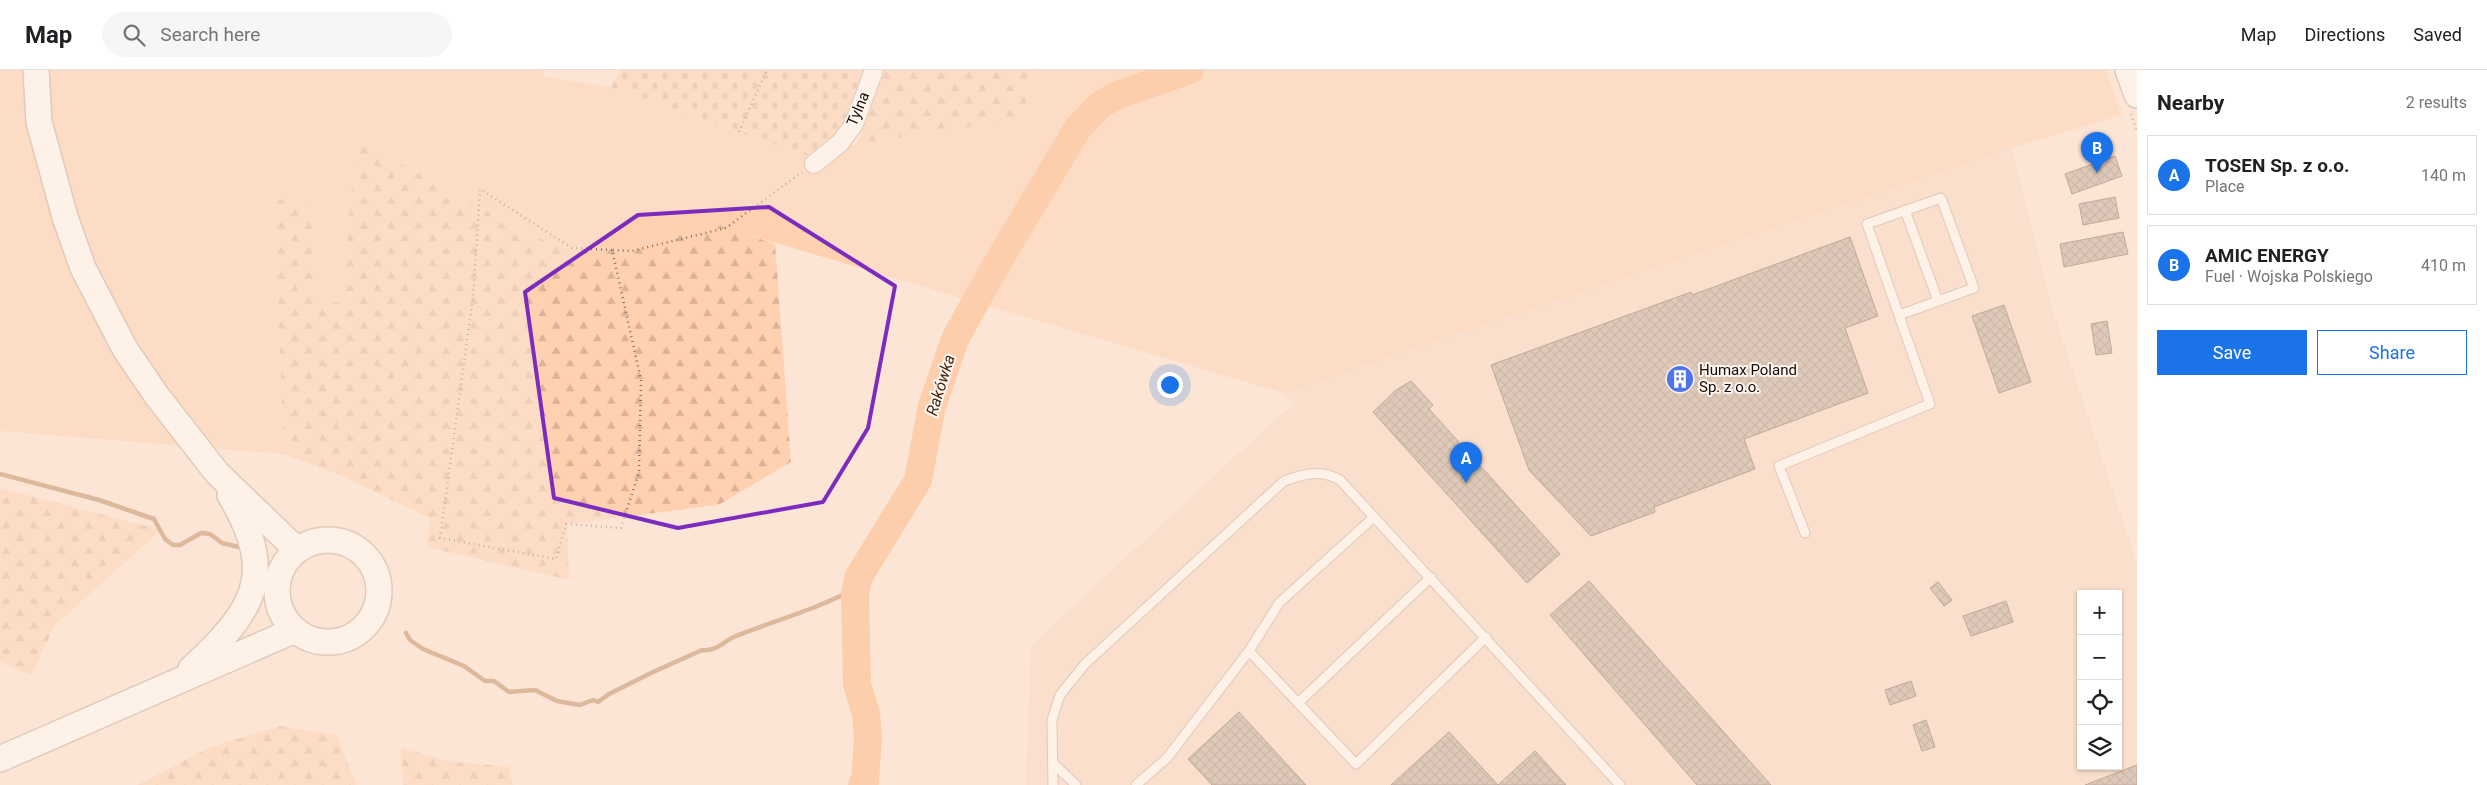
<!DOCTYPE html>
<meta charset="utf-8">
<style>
body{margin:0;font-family:Roboto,sans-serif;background:#f6f6f6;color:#202124}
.controls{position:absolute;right:15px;bottom:15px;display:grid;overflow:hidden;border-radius:0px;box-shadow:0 1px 4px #0004}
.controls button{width:45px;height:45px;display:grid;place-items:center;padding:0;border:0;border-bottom:1px solid #e0e0e0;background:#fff;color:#202124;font:25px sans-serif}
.you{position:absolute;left:1169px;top:314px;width:18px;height:18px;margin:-12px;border:4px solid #fff;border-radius:50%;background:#1a73e8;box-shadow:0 0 0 8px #1a73e833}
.badge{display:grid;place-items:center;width:32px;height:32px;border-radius:50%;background:#1a73e8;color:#fff;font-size:16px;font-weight:700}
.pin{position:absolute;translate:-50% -41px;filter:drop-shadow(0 1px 2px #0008)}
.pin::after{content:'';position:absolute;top:26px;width:18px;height:15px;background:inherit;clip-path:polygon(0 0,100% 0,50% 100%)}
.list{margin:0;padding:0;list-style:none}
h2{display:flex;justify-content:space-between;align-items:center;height:65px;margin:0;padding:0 20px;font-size:21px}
h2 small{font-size:16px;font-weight:400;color:#757577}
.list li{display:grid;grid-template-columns:32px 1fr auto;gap:15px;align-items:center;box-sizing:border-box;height:80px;margin:0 10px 10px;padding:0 10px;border:1px solid #e0e0e0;border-radius:0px}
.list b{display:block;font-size:19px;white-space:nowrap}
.list p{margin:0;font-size:16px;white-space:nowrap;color:#757577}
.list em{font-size:16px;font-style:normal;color:#757577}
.actions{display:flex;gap:10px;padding:15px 20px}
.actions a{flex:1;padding:11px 0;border:1px solid #1a73e8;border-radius:0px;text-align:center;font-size:18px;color:#1a73e8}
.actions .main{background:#1a73e8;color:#fff}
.icon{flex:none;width:28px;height:28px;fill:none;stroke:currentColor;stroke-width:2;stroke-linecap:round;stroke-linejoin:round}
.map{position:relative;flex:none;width:2137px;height:715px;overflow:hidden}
header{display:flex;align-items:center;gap:30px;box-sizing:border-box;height:70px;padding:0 25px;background:#fff;border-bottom:1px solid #e0e0e0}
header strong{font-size:24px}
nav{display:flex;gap:28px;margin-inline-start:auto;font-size:18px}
.search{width:350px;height:45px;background:#f6f6f6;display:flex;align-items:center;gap:12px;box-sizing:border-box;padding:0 18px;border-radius:28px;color:#757577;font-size:19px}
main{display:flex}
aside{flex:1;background:#fff}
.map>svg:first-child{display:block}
.built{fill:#f5d7c2;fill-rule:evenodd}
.grass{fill:#ffd1b1}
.forest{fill:url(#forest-firs)}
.cemetery{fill:url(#cemetery-stones)}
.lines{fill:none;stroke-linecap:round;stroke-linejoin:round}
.stream{stroke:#b78058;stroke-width:4.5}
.river{stroke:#fdb17a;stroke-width:28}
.building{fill:url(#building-cross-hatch);stroke:#766254}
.lane-casing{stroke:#bea899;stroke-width:11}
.street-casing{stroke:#bea899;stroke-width:20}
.secondary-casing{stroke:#bea899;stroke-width:28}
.path{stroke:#807267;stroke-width:2.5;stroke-dasharray:1 4;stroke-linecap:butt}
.lane{stroke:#fff;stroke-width:9}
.street{stroke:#fff;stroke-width:18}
.secondary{stroke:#fff;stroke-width:25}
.marked{fill:none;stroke:#7b2cbf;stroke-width:4;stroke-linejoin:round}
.labels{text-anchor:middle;stroke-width:4;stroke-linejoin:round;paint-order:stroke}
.street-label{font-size:15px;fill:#130c07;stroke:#fff5ef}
.poi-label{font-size:15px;fill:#130c07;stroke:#fff5ef;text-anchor:start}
.water-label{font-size:16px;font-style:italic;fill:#43250d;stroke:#fff5ef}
</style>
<header>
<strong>Map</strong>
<div class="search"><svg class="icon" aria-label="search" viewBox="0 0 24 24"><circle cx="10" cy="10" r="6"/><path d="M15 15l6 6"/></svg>Search here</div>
<nav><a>Map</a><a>Directions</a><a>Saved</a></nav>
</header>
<main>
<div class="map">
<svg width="2137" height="715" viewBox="0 0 2137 715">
<defs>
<pattern id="forest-firs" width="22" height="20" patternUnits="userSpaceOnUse" patternTransform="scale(1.25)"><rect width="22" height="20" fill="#ffd1b1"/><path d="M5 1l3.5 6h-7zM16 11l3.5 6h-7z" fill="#dab297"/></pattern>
<pattern id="cemetery-stones" width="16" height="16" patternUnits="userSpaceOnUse" patternTransform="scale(1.25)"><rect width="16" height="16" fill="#ffd1b1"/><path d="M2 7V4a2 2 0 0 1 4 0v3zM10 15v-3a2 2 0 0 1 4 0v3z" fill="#dab297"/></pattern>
<pattern id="building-cross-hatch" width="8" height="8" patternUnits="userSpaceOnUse" patternTransform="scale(1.25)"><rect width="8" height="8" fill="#bca697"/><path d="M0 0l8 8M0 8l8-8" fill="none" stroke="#988679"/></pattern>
</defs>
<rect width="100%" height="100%" fill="#fce5d5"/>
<path class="built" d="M2011 78 2053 240 2137 492V715H1026L1031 575 1279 346 1294 335 1283 323ZM2081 524H2118V696H2081Z"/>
<polygon class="grass" points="0,0 543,0 543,6 610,17 808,86 857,74 1021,49 1037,0 2106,0 2122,45 2011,78 1283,323 715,155 632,181 557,177 481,138 356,70 341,233 314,225 313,134 274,129 284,384 0,361"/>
<g class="forest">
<polygon points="884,0 1037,0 1021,49 857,74"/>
<polygon points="356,69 481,138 557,177 632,181 715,154 775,174 791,392 718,435 567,454 569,510 427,477 430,448 335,403 284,384 274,129 313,134 314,225 341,233"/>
<polygon points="0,418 161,460 55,555 31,605 0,592"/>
<polygon points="280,656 337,665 356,715 137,715 211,677"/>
<polygon points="401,678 447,691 509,697 513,715 403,715"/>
</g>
<polygon class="cemetery" points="621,0 868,0 850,49 827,73 808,86 610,17"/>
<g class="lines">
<g class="stream">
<polyline points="0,404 99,430 154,449 165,469 173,475 180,475 201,463 210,464 222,473 243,478"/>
<path d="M406 563 410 570 423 579 464 596 485 611H494L509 622 535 620 557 631 580 635 593 630 598 632 609 624 651 603 702 580C716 582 724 571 736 566 776 550 818 539 856 518"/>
</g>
<polyline class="river" points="862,715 865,711 868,667 866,644 857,614 855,524 858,508 918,410 932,336 955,269 992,202 1078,58 1100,35 1117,25 1190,0"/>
</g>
<g class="building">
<polygon points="2115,86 2122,106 2072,124 2065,104"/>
<polygon points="2115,127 2119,148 2083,155 2079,134"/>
<polygon points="2123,162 2128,184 2064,197 2060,174"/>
<polygon points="1850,167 1878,246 1845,258 1868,323 1744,369 1755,399 1654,437 1655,442 1591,466 1529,400 1491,295 1691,222 1692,225"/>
<polygon points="2004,235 2031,312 1999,323 1972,246"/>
<polygon points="2107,251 2112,283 2096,285 2091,254"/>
<polygon points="1411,311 1433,335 1429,339 1560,484 1527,513 1373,342 1396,320"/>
<polygon points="1589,511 1771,715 1697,715 1550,545"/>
<polygon points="1938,512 1952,530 1944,536 1930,518"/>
<polygon points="2006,531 2013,552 1971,566 1963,546"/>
<polygon points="1911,611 1916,626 1890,635 1885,620"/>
<polygon points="1239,642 1306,715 1212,715 1188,689"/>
<polygon points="1926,650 1935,677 1922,681 1913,655"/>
<polygon points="1449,662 1498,715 1391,715"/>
<polygon points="1535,681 1566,715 1498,715"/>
<polygon points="2137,695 2137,715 2085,715"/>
</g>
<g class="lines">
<defs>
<g id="lane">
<polyline points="1905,140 1938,231"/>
<polyline points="1374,447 1279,533 1249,581 1356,694 1486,567"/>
<polyline points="1805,463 1779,396 1930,334 1867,154 1941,128 1974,218 1899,245"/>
<polyline points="1298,633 1431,507"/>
<polyline points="1053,693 1076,715"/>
<path d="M1053 715 1052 650 1060 625 1085 594 1284 411C1304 404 1320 399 1340 410L1620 715"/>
<polyline points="1136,715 1167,688 1249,581"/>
</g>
<polyline id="street" points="814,94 840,73 854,54 874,0"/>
<g id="secondary">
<polyline points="36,0 39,52 65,147 83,198 125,279 157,326 217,403 297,480"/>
<polyline points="2128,0 2137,25"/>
<circle cx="328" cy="521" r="51"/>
<path d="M191 599C254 540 278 506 230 425"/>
<polyline points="0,689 295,560"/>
</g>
</defs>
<use href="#lane" class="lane-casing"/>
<use href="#street" class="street-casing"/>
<use href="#secondary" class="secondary-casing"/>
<g class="path">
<polyline points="2131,44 2137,62"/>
<polyline points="739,62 767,0"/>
<polyline points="612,180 572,178 480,119 473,227 440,468 556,489 566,454 621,458 639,402 641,310 612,180 632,181 726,158 802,102"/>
</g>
<use href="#lane" class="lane"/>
<use href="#street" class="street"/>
<use href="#secondary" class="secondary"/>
</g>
<path d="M0 0H2137V715H0ZM769 137 895 216 868 358 823 432 678 458 554 428 525 222 638 145Z" fill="#fce5d5" fill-opacity=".55" fill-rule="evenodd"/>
<path class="marked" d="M769 137 895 216 868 358 823 432 678 458 554 428 525 222 638 145Z"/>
<defs>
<symbol id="building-disc" viewBox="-11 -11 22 22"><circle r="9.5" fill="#4e76ea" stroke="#fff5ef"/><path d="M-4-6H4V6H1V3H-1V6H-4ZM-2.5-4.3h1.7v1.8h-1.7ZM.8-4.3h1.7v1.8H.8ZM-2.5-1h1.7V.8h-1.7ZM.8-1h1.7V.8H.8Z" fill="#fff"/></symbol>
</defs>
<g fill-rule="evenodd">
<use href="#building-disc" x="1664" y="293" width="32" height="32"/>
</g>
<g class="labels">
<g class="street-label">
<text transform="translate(858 39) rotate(-67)" y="5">Tylna</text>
</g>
<g class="poi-label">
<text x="1699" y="305">Humax Poland<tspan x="1699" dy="17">Sp. z o.o.</tspan></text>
</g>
<g class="water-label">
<text transform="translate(940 315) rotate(-73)" y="6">Rakówka</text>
</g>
</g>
</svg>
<div class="controls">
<button>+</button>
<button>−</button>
<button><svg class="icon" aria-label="locate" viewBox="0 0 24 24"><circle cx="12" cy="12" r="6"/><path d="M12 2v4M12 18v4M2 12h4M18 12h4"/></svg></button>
<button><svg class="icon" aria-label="layers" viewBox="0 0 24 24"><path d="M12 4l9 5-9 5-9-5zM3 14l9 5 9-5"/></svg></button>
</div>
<div class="you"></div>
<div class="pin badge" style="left:1466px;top:413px">A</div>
<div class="pin badge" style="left:2097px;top:103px">B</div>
</div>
<aside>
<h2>Nearby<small>2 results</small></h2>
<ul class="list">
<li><span class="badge">A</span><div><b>TOSEN Sp. z o.o.</b><p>Place</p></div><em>140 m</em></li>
<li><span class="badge">B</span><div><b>AMIC ENERGY</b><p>Fuel · Wojska Polskiego</p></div><em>410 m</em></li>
</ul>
<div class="actions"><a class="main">Save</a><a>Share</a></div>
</aside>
</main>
